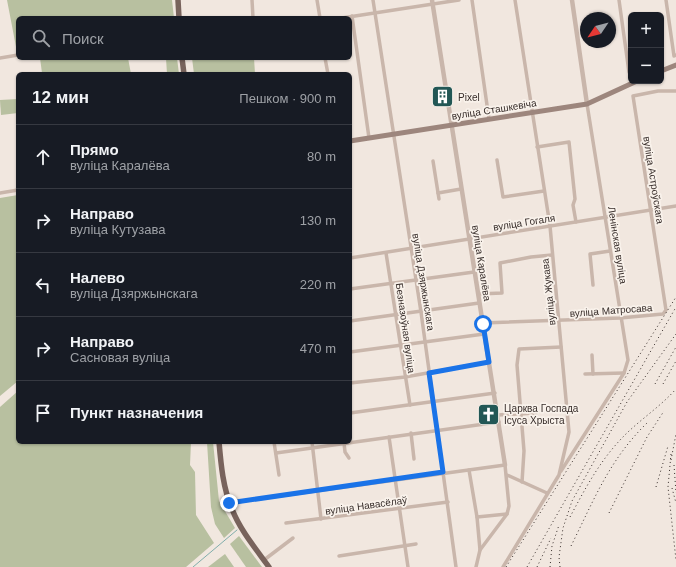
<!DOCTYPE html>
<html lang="ru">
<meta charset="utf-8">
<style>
body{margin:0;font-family:Arial,sans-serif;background:#242831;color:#f1f3f6}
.controls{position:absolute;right:12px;top:12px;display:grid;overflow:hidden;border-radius:6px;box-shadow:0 1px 3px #0004}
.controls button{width:36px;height:36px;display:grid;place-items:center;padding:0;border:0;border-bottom:1px solid #363941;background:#171b24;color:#f1f3f6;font:20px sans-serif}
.compass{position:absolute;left:580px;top:12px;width:36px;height:36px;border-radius:50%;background:#171b24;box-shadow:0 1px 3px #0004;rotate:235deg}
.stop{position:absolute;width:12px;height:12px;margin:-9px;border:3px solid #1a73e8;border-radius:50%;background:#fff}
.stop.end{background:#1a73e8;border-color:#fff;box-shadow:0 1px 4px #0008}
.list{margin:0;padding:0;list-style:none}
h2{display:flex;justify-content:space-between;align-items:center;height:52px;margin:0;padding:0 16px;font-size:17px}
h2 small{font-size:13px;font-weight:400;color:#9ea1a6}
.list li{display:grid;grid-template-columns:26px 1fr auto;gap:12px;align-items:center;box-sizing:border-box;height:64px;padding:0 16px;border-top:1px solid #363941}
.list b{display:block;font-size:15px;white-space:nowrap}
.list p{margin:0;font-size:13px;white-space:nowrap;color:#9ea1a6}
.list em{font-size:13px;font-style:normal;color:#9ea1a6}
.icon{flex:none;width:22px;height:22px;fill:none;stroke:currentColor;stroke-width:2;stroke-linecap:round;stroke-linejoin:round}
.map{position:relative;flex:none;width:676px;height:567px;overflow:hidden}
.search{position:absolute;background:#171b24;box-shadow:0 1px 3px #0004;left:16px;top:16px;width:336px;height:44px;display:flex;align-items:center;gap:10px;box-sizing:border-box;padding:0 14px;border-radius:6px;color:#9ea1a6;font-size:15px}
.panel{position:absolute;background:#171b24;box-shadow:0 1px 3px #0004;left:16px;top:72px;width:336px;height:372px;border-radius:6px}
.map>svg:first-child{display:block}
.green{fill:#b8c0a0}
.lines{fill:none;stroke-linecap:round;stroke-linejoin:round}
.stream{stroke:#80adab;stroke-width:1}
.minor{stroke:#c9b6ab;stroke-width:3.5}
.tertiary{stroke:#c9b6ab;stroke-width:4.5}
.secondary{stroke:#9d867d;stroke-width:5}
.primary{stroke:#78635c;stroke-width:5.5}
.rail{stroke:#372d2a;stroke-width:1;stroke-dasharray:1 3;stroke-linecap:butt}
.route{stroke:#1a73e8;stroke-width:5}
.labels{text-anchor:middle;stroke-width:3.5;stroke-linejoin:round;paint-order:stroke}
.poi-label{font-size:10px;fill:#372d2a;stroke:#f9f2eb;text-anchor:start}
.street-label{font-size:10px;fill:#372d2a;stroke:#f9f2eb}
</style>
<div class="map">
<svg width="676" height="567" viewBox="0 0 676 567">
<rect width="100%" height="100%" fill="#f1e7df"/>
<g class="green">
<polygon points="7,0 172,0 174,18 18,18 17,52"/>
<polygon points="40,58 128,58 131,74 47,74 46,72 42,73"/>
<polygon points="166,58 177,58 179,74 167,74"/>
<polygon points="192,58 254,58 255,74 194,74"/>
<polygon points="18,99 18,113 1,115 0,100"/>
<polygon points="18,195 18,381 0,396 0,198"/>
<polygon points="18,391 18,442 191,442 190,465 195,472 196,515 214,543 186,567 0,567 0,407"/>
<polygon points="207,442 213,442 219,501 235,528 224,538 215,524 211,507"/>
<polygon points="239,536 262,567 246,567 230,544"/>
<polygon points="225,554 234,567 208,567"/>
</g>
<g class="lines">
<polyline class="stream" points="193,567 237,530"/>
<g class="minor">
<polyline points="252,0 253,18"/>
<polyline points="317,0 320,18"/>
<polyline points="373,0 421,312 456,567"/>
<polyline points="472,0 489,119"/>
<polyline points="619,0 629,72"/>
<polyline points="666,0 674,56 676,55"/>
<polyline points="352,16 369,138"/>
<polyline points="342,18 459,0"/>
<polyline points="0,58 18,55"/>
<polyline points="325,58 328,74"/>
<polyline points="537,147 569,142 575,199 573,205 576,222"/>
<polyline points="497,160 503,197 544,191"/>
<polyline points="433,161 439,199"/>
<polyline points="0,193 18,190"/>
<polyline points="438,193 461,189"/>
<polyline points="386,253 410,405"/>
<polyline points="350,258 676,206"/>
<polyline points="593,285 590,254 610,251"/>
<polyline points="350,289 474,272"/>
<polyline points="478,294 502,293 500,263 531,257 552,255"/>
<polyline points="350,321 479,303"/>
<polyline points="483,323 620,318 663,314 666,310 633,96 658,91 676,91"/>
<polyline points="350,352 484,334"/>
<polyline points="592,355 593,374"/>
<polyline points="585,374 624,373"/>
<polyline points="350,383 405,377 489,362"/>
<polyline points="350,413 495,393"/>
<polyline points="498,415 536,413"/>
<polyline points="411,433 414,459"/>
<polyline points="389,437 408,567"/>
<polyline points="274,442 279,475"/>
<polyline points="312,442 321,519"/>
<polyline points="344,443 345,452 349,458"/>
<polyline points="276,453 499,422"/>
<polyline points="469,470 477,517 480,550"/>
<polyline points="561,471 624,373 628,360 587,104"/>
<polyline points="507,475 547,493"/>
<polyline points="522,482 524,451 517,365 519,349 561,347"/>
<polyline points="229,503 505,465 509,506 507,514 480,550 476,567"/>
<polyline points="477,517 507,514"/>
<polyline points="286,523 448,502"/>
<polyline points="339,556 416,544"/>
<polyline points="264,560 293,538"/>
<polyline points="503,567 559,475 569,432 550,226 515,0"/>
</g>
<g class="tertiary">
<polyline points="432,0 505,465"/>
<polyline points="572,0 587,104"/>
</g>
<g class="secondary">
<polyline points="661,71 676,65"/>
<polyline points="350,141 587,104 637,81"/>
</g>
<g class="primary">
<polyline points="178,0 179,18"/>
<polyline points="182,58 184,74"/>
<path d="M219 442C221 465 223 488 232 509 240 530 256 549 269 567"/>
</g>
<g class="rail">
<polyline points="655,384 676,347"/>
<polyline points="663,384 676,361"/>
<polyline points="671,454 668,487 676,560"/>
<polyline points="671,460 676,434"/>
<polyline points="674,465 676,493"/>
<polyline points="656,487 668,446"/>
<polyline points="672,488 676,503"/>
<polyline points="609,513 647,437 664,411"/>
<path d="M570 517C585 489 599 462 622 438 638 421 659 408 676 389"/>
<path d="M571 546C594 500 609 460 647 423"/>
<polyline points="506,567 676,297"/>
<polyline points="527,567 676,307"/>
<polyline points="537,567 551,538"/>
<polyline points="550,567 552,546 559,525"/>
<polyline points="560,567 559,557 563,528 572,501 627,402 676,334"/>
</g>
</g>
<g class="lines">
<polyline class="route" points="229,503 443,472 429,373 489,362 483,324"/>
</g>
<defs>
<symbol id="building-square" viewBox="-11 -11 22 22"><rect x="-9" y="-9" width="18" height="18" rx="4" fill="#225755" stroke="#f9f2eb"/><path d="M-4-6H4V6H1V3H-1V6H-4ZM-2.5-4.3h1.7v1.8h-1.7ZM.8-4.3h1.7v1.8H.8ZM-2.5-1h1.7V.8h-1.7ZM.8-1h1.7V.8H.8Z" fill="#fff"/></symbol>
<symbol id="church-square" viewBox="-11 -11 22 22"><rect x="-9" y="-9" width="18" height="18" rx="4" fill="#225755" stroke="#f9f2eb"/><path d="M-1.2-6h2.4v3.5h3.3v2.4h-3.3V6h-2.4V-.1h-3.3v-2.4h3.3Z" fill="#fff"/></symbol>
</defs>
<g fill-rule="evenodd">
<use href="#building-square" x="430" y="84" width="25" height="25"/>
<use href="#church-square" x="476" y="402" width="25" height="25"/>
</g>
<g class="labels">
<g class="poi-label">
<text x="458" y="101">Pixel</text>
<text x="504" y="412">Царква Госпада<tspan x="504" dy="12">Ісуса Хрыста</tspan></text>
</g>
<g class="street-label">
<text transform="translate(494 109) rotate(-9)" y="4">вуліца Сташкевіча</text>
<text transform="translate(654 180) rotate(81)" y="4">вуліца Астроўскага</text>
<text transform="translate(524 222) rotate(-9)" y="4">вуліца Гогаля</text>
<text transform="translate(618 245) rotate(81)" y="4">Ленінская вуліца</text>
<text transform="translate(482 263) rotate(81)" y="4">вуліца Каралёва</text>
<text transform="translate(424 282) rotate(81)" y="4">вуліца Дзяржынскага</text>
<text transform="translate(548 292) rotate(-96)" y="4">вуліца Жукава</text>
<text transform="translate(611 310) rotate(-4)" y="4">вуліца Матросава</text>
<text transform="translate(406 328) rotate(82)" y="4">Безназоўная вуліца</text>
<text transform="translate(366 505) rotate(-8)" y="4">вуліца Навасёлаў</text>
</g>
</g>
</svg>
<div class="controls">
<button>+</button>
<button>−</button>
</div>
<svg class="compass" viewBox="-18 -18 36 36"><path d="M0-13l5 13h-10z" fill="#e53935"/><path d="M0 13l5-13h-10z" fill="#9ea1a6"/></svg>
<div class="stop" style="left:483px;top:324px"></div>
<div class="stop end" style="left:229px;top:503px"></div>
<div class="search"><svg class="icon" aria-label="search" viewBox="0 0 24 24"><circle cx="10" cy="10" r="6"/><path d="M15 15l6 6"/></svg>Поиск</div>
<section class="panel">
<h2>12 мин<small>Пешком · 900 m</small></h2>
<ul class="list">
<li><svg class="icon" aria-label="ahead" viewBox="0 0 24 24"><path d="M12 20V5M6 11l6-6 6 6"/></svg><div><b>Прямо</b><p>вуліца Каралёва</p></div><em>80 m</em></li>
<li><svg class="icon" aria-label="right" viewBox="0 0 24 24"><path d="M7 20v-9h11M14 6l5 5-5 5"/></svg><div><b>Направо</b><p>вуліца Кутузава</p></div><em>130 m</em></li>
<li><svg class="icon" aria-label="left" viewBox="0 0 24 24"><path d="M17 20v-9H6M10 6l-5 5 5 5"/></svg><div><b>Налево</b><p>вуліца Дзяржынскага</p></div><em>220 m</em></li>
<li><svg class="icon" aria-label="right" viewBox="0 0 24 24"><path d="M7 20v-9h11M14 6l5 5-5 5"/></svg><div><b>Направо</b><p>Сасновая вуліца</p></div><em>470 m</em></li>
<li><svg class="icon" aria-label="arrive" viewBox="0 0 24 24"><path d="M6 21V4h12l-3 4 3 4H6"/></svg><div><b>Пункт назначения</b></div></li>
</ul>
</section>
</div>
